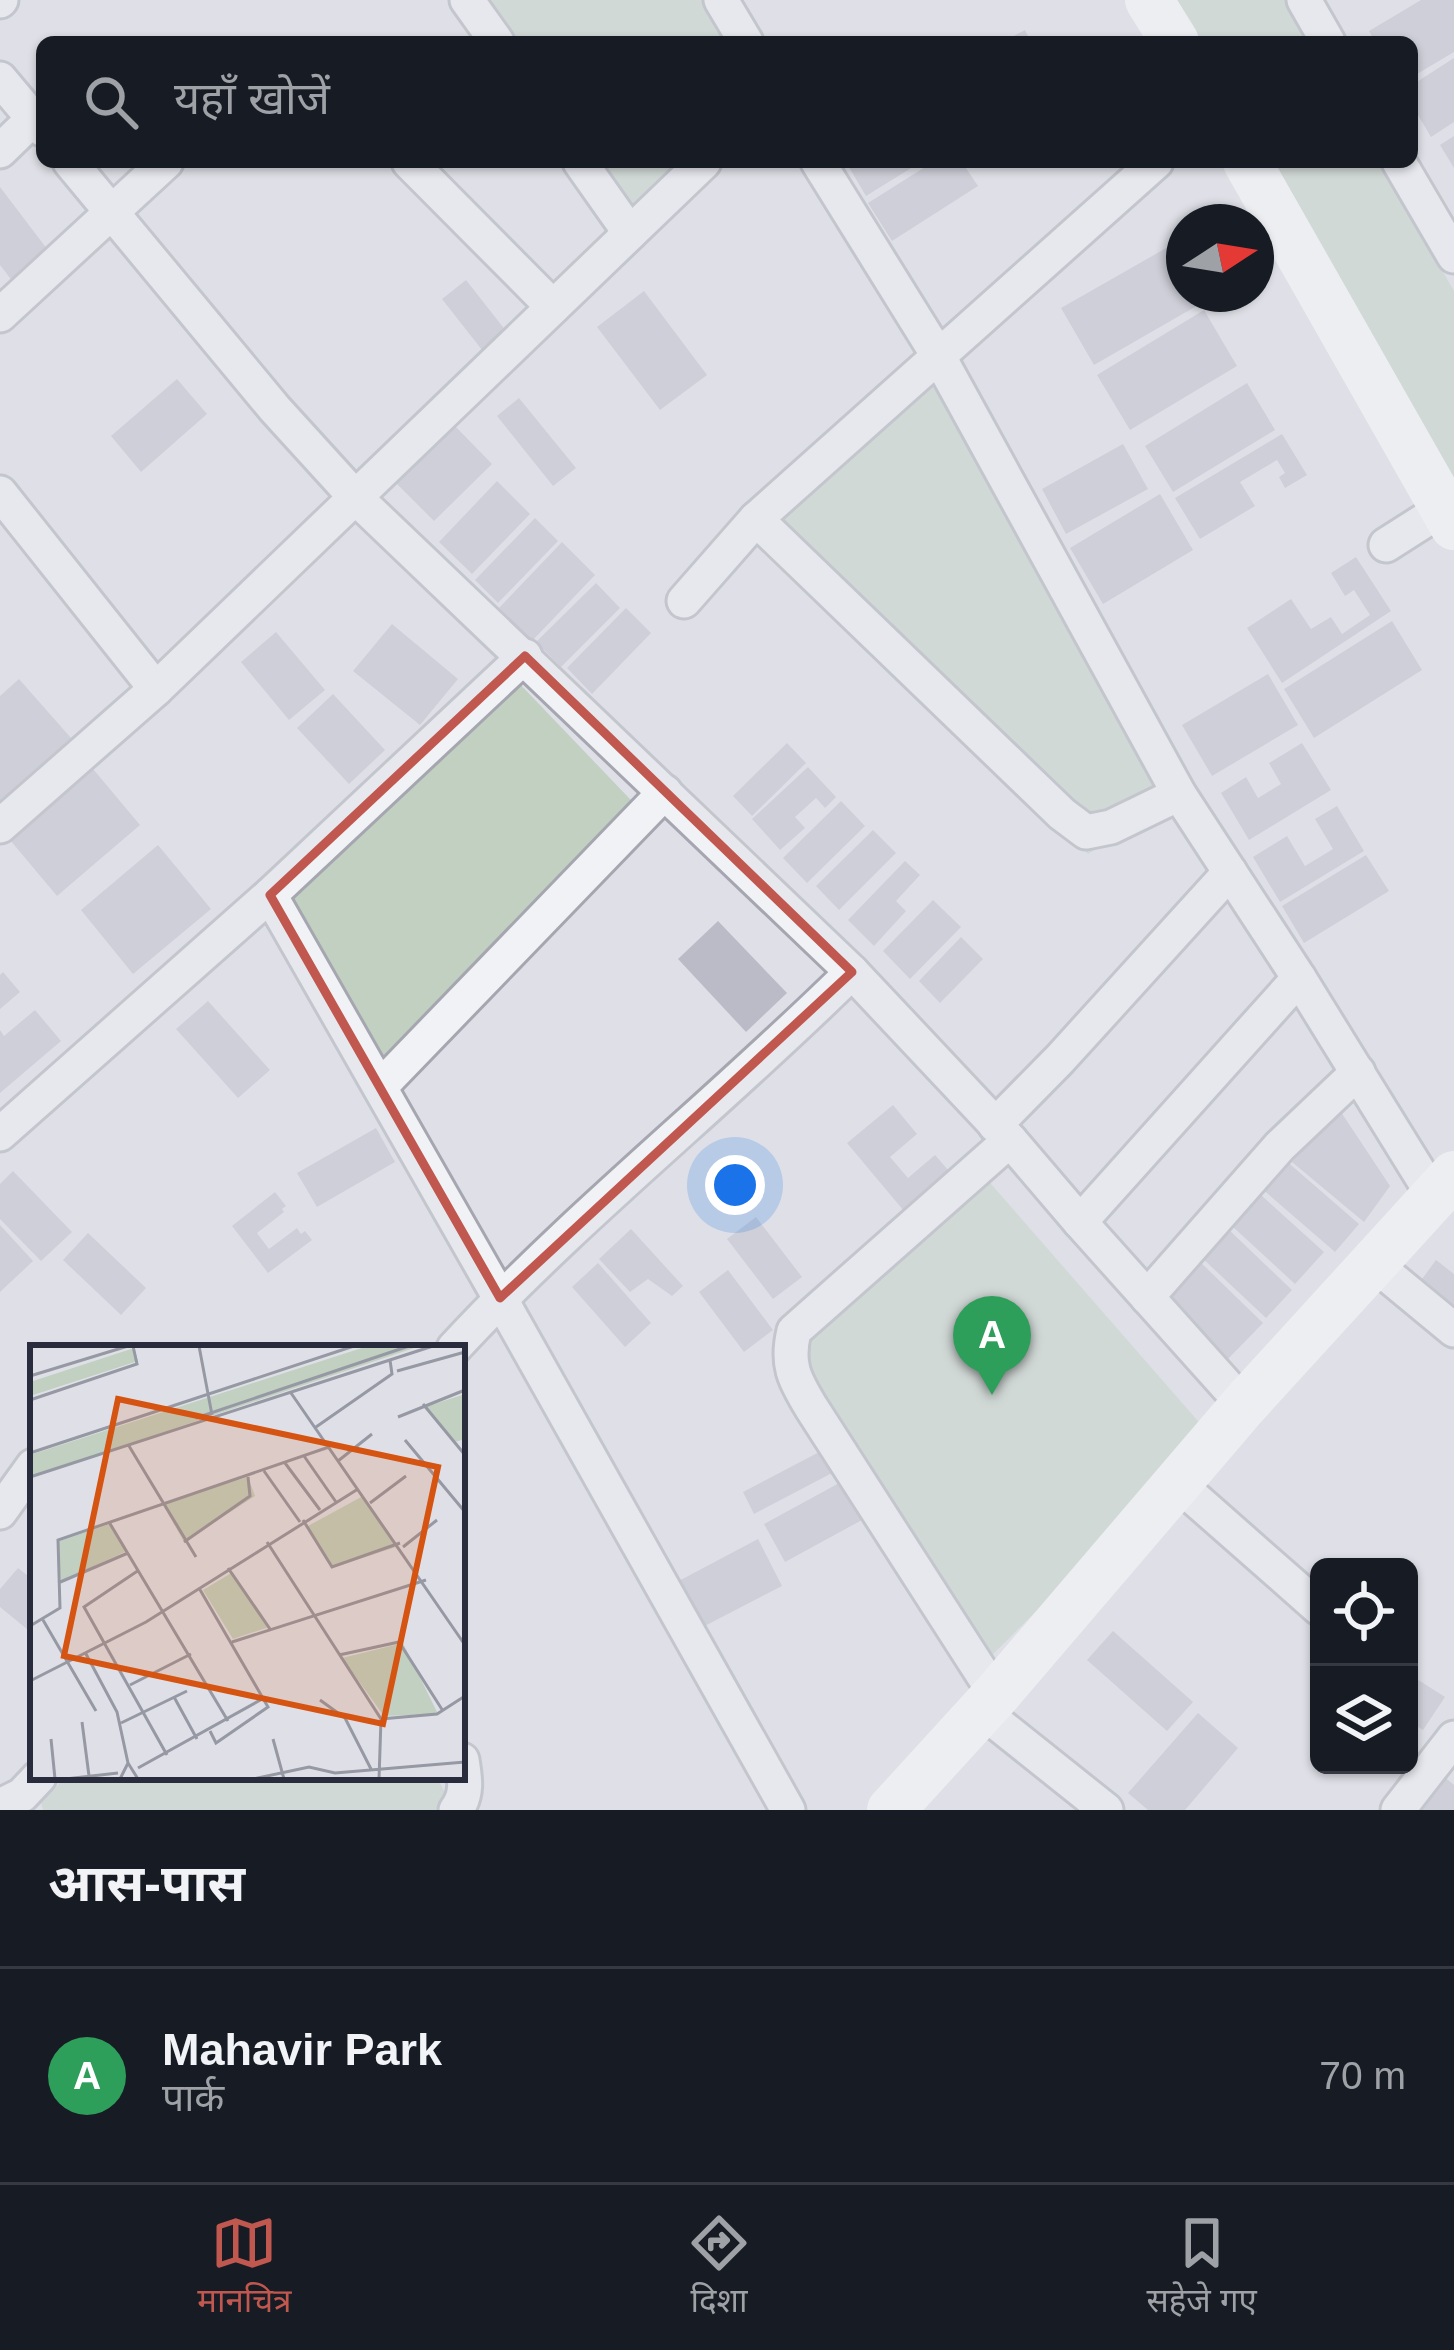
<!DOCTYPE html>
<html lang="hi">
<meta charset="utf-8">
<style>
body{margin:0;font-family:Helvetica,"Noto Sans Devanagari",sans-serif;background:#242831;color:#f1f3f6}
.controls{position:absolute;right:36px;bottom:36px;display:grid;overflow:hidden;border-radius:18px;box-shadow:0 3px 9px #0004}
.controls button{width:108px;height:108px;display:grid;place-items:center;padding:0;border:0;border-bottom:3px solid #363941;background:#171b24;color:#f1f3f6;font:60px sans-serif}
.compass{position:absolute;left:1166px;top:204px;width:108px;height:108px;border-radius:50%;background:#171b24;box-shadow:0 3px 9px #0004;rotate:78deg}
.you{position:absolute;left:735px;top:1185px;width:42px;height:42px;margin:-30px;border:9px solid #fff;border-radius:50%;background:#1a73e8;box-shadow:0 0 0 18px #1a73e833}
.badge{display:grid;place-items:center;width:78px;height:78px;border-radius:50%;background:#c0584f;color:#fff;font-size:39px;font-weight:700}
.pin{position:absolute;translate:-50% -99px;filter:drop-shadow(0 3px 6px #0008)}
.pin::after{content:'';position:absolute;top:63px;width:42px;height:36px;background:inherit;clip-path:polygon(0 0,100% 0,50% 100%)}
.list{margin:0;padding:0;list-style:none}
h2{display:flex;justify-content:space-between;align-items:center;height:156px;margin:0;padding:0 48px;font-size:51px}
h2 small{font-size:39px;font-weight:400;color:#9ea1a6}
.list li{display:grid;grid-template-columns:78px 1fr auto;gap:36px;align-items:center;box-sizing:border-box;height:216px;padding:0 48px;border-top:3px solid #363941}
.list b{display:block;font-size:45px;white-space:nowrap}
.list p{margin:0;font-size:39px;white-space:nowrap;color:#9ea1a6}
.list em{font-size:39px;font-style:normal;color:#9ea1a6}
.icon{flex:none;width:66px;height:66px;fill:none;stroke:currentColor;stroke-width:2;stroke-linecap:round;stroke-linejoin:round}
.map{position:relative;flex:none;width:1454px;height:1810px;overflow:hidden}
.search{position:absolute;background:#171b24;box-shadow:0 3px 9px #0004;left:36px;right:36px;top:36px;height:132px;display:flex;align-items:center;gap:30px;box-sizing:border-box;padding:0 42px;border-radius:18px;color:#9ea1a6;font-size:45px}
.sheet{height:372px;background:#171b24}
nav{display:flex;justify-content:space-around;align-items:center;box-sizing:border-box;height:168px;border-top:3px solid #363941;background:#171b24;font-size:33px;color:#9ea1a6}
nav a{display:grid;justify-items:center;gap:6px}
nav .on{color:#c0584f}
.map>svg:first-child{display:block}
.green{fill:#c1d0c1}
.building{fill:#babbc6}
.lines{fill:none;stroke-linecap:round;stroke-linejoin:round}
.street-casing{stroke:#a5a6b0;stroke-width:39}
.street{stroke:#f1f2f5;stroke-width:33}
.secondary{stroke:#fff;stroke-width:48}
.marked{fill:none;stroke:#c0584f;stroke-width:9;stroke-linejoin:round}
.inset-road{fill:none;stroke:#9698a3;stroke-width:3}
.view{fill:#d55411;fill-opacity:0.15;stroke:#d55411;stroke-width:6}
.inset-edge{fill:none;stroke:#292c3c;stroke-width:6}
</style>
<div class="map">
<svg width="1454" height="1810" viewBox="0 0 1454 1810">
<rect width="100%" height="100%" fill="#dfe0e7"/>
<g class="green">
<polygon points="474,0 707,0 733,42 505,42"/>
<polygon points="1160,0 1287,0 1311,42 1185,42"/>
<polygon points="592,162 703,162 638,225"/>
<polygon points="1256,162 1380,162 1454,291 1454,498"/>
<polygon points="939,357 1179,794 1088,854 756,519"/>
<polygon points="516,680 651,821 391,1081 286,895"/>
<polygon points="985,1177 1212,1437 972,1675 783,1353"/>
<polygon points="65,1777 437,1777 454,1810 43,1810 41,1803"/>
</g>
<g class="building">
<polygon points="1421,0 1454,0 1454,52 1412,77 1412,42 1375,42 1369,31"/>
<polygon points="1025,30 1031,42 1002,42"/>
<polygon points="1454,58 1454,122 1431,137 1412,105 1412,85"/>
<polygon points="1454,136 1454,168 1440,145"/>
<polygon points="846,162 921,162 866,196"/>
<polygon points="933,162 962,162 978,186 892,241 868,203"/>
<polygon points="0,187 54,258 17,287 0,265"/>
<polygon points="1168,247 1184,275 1184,294 1195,294 1200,304 1094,365 1061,308"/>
<polygon points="466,280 510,336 486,355 442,299"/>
<polygon points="644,291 707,375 660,410 597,327"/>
<polygon points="1204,310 1237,366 1130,430 1097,375"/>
<polygon points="177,379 207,414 141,472 111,436"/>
<polygon points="1247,383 1275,430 1173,492 1145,446"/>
<polygon points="519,398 576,468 553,486 497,416"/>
<polygon points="454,425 492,464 434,521 395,482"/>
<polygon points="1282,434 1307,475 1285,488 1279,477 1285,473 1277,460 1240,482 1255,506 1200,539 1175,498"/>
<polygon points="1123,444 1148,489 1066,534 1042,489"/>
<polygon points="497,481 530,514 472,574 439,542"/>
<polygon points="1160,494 1193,550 1103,604 1070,548"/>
<polygon points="535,518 558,541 498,603 475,580"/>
<polygon points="562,542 595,575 532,641 499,608"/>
<polygon points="1356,557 1391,611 1282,683 1247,628 1291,599 1311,629 1331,617 1342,634 1370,615 1354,590 1345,596 1331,573"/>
<polygon points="596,583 620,608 561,667 536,642"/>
<polygon points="626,608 651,633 592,694 567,668"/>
<polygon points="1392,621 1422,670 1314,738 1284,689"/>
<polygon points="392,624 458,679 420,725 353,671"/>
<polygon points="276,632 325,690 289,720 241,662"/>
<polygon points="1268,674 1298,725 1212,776 1182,725"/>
<polygon points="19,679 71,738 0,801 0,696"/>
<polygon points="333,694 385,750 349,784 297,728"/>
<polygon points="787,743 806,763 752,816 733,796"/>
<polygon points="1302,743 1331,790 1249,840 1221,793 1246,777 1258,798 1281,784 1269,763"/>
<polygon points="88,763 140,825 57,896 5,834"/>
<polygon points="808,767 836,797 825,808 816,798 795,817 805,828 780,850 752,819"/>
<polygon points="841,801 865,826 807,883 783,858"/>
<polygon points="1337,806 1364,851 1280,902 1253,857 1287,836 1305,866 1333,849 1315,819"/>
<polygon points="873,830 896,853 839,910 816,886"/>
<polygon points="158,845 211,909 133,974 81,910"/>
<polygon points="1366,855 1389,891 1304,943 1282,906"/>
<polygon points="905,861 920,875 896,901 906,911 874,946 848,920"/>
<polygon points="933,900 961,927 910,979 883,951"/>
<polygon points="718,921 787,993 746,1032 678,959"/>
<polygon points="961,937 983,959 940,1003 919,981"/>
<polygon points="3,972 20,992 0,1009 0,975"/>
<polygon points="208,1001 270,1070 238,1098 176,1029"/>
<polygon points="35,1010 61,1041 0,1093 0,1030 4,1036"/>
<polygon points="893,1105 917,1134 890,1157 908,1178 935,1155 955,1178 909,1217 847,1143"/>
<polygon points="1339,1109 1390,1186 1364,1222 1292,1162"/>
<polygon points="376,1128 395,1162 317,1207 297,1173"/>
<polygon points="1284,1159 1359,1224 1335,1252 1260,1187"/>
<polygon points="13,1171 72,1232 41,1261 0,1219 0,1184"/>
<polygon points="275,1192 286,1206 282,1209 284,1212 257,1233 269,1249 297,1228 301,1234 305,1231 312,1240 268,1273 232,1226"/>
<polygon points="1261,1195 1324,1252 1295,1284 1233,1227"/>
<polygon points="756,1217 802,1277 773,1299 727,1239"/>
<polygon points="0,1225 33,1261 0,1292"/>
<polygon points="1226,1227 1292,1290 1266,1318 1200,1256"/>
<polygon points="631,1229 683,1286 672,1296 648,1279 630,1292 599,1259"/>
<polygon points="88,1233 146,1288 121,1315 63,1260"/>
<polygon points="1195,1257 1263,1323 1228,1359 1160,1293"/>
<polygon points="1436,1260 1454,1274 1454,1326 1411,1294"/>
<polygon points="598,1263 651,1323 625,1347 572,1287"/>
<polygon points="728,1270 773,1330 744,1352 699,1292"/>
<polygon points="823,1450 834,1472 754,1514 743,1492"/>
<polygon points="841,1482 862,1520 785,1562 764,1524"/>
<polygon points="758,1539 782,1586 697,1630 673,1584"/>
<polygon points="18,1568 33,1580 33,1634 0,1607 0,1589"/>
<polygon points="1113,1631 1193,1702 1167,1731 1087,1660"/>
<polygon points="1409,1674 1445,1697 1423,1730 1409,1721"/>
<polygon points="1198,1713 1238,1748 1185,1810 1148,1810 1128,1793"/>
<polygon points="1442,1775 1454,1785 1454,1810 1414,1810"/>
</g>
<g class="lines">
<defs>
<g id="street">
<polyline points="467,0 497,42"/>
<polyline points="721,0 746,42"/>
<polyline points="1304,0 1328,42"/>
<polyline points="0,1 1,0"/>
<polyline points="0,79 42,129"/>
<polyline points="0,151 33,119"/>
<polyline points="70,162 275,409 356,498 852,972 1010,1140 1080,1222 1244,1405"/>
<polyline points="409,162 553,307"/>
<polyline points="580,162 630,233"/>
<polyline points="818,162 939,357 1179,794 1299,978 1433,1195"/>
<polyline points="1399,162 1454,256"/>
<polyline points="0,315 166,162"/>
<polyline points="0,493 156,689"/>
<polyline points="756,519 1062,814 1086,832 1111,827 1179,794"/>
<polyline points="1386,545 1444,508"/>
<polyline points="684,601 756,519 1156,162"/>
<polyline points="0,826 156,689 704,162"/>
<polyline points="270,895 500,1298 788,1810"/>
<polyline points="380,1087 665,792"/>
<polyline points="995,1125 1060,1059 1230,872"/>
<polyline points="0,1134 270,895 525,656"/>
<polyline points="1080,1222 1299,978"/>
<polyline points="1373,1263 1454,1330"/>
<polyline points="1147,1297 1280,1146 1358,1072"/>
<path d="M454 1348C578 1214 723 1100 852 972"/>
<polyline points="1177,1483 1319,1608"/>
<polyline points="0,1512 33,1466"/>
<path d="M996 1695 811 1407C794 1379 786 1364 794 1331L1010 1140"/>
<polyline points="982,1711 1106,1810"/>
<polyline points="0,1806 22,1795 39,1777"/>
<path d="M456 1810C468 1795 465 1778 462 1760"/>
<polyline points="1398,1810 1454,1738"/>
</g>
</defs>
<use href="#street" class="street-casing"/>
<use href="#street" class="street"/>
<g class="secondary">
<polyline points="1149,0 1175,42"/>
<polyline points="1247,162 1454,526"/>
<polyline points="891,1810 996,1695 1244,1405 1454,1175"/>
</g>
</g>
<path d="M0 0H1454V1810H0ZM525 656 852 972 500 1298 270 895Z" fill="#dfe0e7" fill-opacity=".55" fill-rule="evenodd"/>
<path class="marked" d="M525 656 852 972 500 1298 270 895Z"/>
<g transform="translate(30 1345)">
<rect width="435" height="435" fill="#dfe0e7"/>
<path d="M338 1H390L0 132V110ZM104 3 108 16 0 51V37ZM435 49V94L425 97 395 62ZM218 132 225 151 154 197 132 158ZM333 151 366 202 302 223 278 181ZM80 179 97 206 31 236 27 197ZM203 227 239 282 203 294 173 245ZM373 298 408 369 354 371 312 313Z" fill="#c1d0c1"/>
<path class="inset-road" d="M169 1 182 70M367 26 435 7M0 31 98 1M261 48 435 300M0 55 107 19 103 1M393 59 435 110M368 72 435 45M166 73 379 1M286 82 362 29 360 15M375 95 435 167M99 101 166 212M0 108 324 1M274 111 306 157M308 116 342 89M255 118 290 165M234 126 270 177M0 132 403 1M340 158 376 131M273 175 302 222 370 198M79 177 198 376M154 197 220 151 218 132M237 197 351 374 349 434M373 202 407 175M198 223 240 284M109 225 54 262 137 410M28 238 98 208M169 243 238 362 186 398 180 386M13 275 66 366M0 281 30 263 28 195 299 102M202 297 396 235M56 309 87 367 98 418M309 310 369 297 413 366M0 336 116 277 328 144M100 340 161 309M144 352 167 394M290 355 315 373 341 424M351 374 407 369 435 351M52 377 59 431M91 378 157 346M21 394 25 434M243 394 254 434M108 423 234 353M35 434 88 428M90 434 98 418 108 434M223 434 279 422 305 428 435 417"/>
<path class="view" d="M88 54 408 122 353 379 34 311Z"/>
<rect width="435" height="435" class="inset-edge"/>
</g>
</svg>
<div class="controls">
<button><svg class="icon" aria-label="locate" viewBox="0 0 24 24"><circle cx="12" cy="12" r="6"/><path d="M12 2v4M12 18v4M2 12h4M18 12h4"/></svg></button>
<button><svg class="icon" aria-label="layers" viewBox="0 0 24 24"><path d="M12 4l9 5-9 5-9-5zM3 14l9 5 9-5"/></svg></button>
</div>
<svg class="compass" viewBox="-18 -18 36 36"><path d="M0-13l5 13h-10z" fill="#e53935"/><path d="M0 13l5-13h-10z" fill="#9ea1a6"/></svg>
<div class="you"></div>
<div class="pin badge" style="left:992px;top:1395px;background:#2e9e5b">A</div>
<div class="search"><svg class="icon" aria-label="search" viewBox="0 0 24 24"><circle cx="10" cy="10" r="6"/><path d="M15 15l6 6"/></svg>यहाँ खोजें</div>
</div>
<section class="sheet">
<h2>आस-पास<small></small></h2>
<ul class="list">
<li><span class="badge" style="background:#2e9e5b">A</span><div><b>Mahavir Park</b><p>पार्क</p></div><em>70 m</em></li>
</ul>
</section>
<nav>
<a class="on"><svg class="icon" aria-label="map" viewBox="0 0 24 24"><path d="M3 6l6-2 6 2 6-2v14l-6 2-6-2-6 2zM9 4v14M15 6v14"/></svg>मानचित्र</a>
<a><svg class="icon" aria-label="directions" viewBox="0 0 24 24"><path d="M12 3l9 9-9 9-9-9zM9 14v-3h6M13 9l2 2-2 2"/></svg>दिशा</a>
<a><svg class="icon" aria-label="saved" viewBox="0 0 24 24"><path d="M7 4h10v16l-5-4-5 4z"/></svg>सहेजे गए</a>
</nav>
